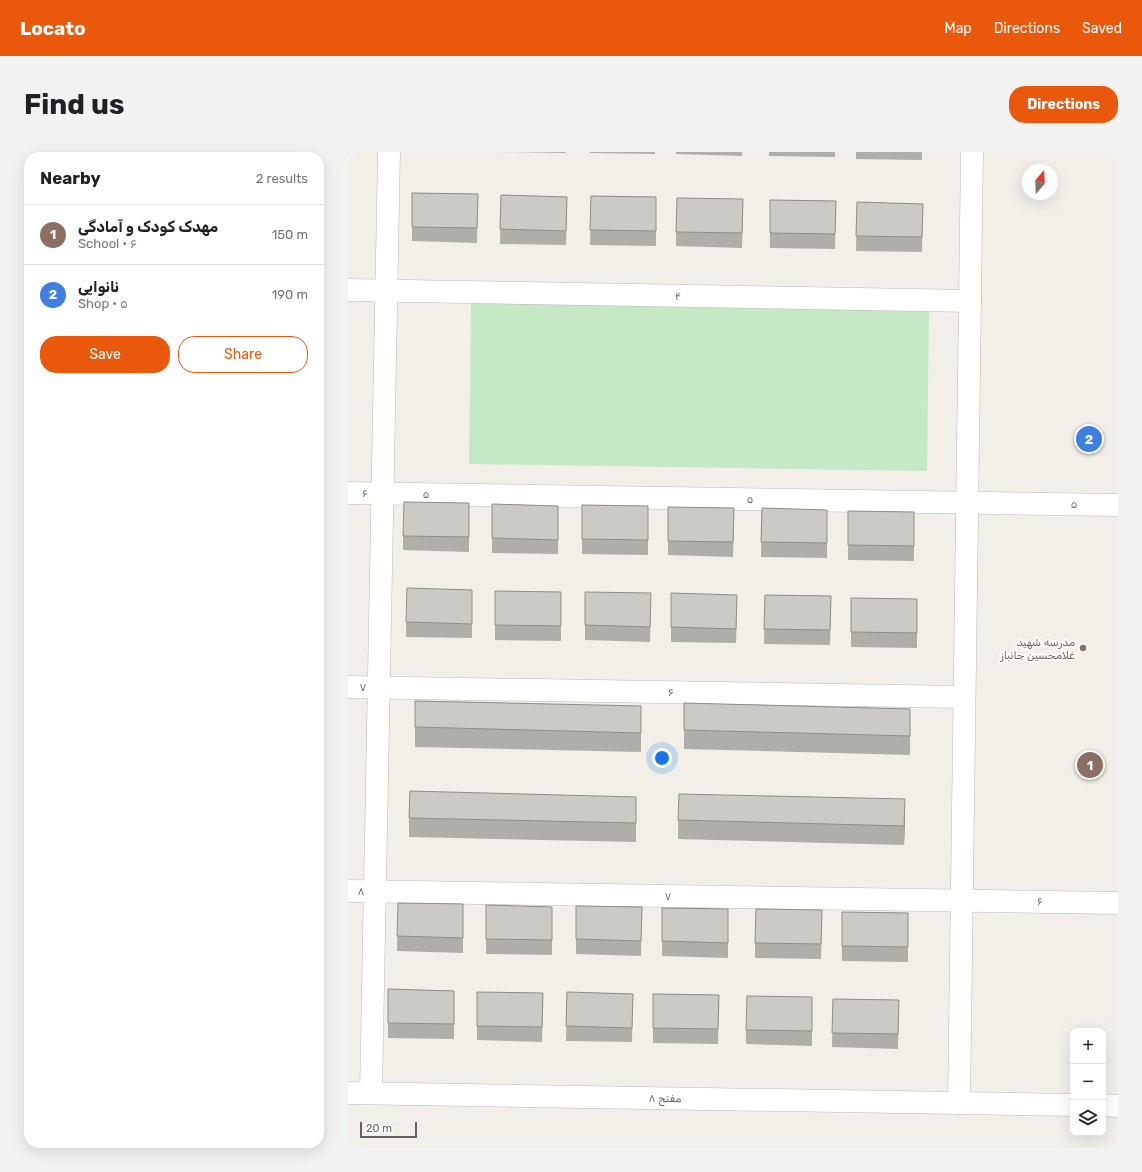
<!DOCTYPE html>
<meta charset="utf-8">
<style>
body{margin:0;font-family:Rubik,"Noto Naskh Arabic",sans-serif;background:#f2f2f2;color:#202124}
.controls{position:absolute;right:12px;bottom:12px;display:grid;overflow:hidden;border-radius:8px;box-shadow:0 4px 16px #0002}
.controls button{width:36px;height:36px;display:grid;place-items:center;padding:0;border:0;border-bottom:1px solid #e0e0e0;background:#fff;color:#202124;font:20px sans-serif}
.compass{position:absolute;left:674px;top:12px;width:36px;height:36px;border-radius:50%;background:#fff;box-shadow:0 4px 16px #0002;rotate:19deg}
.scale{position:absolute;left:12px;bottom:10px;width:57px;box-sizing:border-box;padding-left:4px;border:2px solid #5f6368;border-top:0;font-size:11px;line-height:14px;white-space:nowrap;color:#5f6368;-webkit-text-stroke:3px #fff;paint-order:stroke}
.you{position:absolute;left:314px;top:606px;width:14px;height:14px;margin:-10px;border:3px solid #fff;border-radius:50%;background:#1a73e8;box-shadow:0 0 0 6px #1a73e833}
.badge{display:grid;place-items:center;width:26px;height:26px;border-radius:50%;background:#ea580c;color:#fff;font-size:13px;font-weight:700}
.pin{position:absolute;translate:-50% -50%;border:2px solid #fff;box-shadow:0 1px 4px #0006}
.list{margin:0;padding:0;list-style:none}
h2{display:flex;justify-content:space-between;align-items:center;height:52px;margin:0;padding:0 16px;font-size:17px}
h2 small{font-size:13px;font-weight:400;color:#757577}
.list li{display:grid;grid-template-columns:26px 1fr auto;gap:12px;align-items:center;box-sizing:border-box;height:60px;padding:0 16px;border-top:1px solid #e0e0e0}
.list b{display:block;font-size:15px;white-space:nowrap}
.list p{margin:0;font-size:13px;white-space:nowrap;color:#757577}
.list em{font-size:13px;font-style:normal;color:#757577}
.actions{display:flex;gap:8px;padding:12px 16px}
.actions a{flex:1;padding:9px 0;border:1px solid #ea580c;border-radius:16px;text-align:center;font-size:14px;color:#ea580c}
.actions .main{background:#ea580c;color:#fff}
.icon{flex:none;width:22px;height:22px;fill:none;stroke:currentColor;stroke-width:2;stroke-linecap:round;stroke-linejoin:round}
.map{position:relative;flex:none;width:770px;height:996px;overflow:hidden;border-radius:16px}
header{display:flex;align-items:center;gap:24px;box-sizing:border-box;height:56px;padding:0 20px;background:#ea580c;color:#fff}
header strong{font-size:19px}
nav{display:flex;gap:22px;margin-inline-start:auto;font-size:14px}
.intro{display:flex;align-items:center;justify-content:space-between;box-sizing:border-box;height:96px;padding:0 24px}
h1{margin:0;font-size:28px}
.button{padding:10px 18px;border-radius:16px;background:#ea580c;color:#fff;font-size:14px;font-weight:700}
main{display:flex;gap:24px;padding:0 24px}
aside{flex:1;background:#fff;border-radius:16px;box-shadow:0 4px 16px #0002}
.map>svg:first-child{display:block}
.green{fill:#c5e8c5}
.lines{fill:none;stroke-linecap:round;stroke-linejoin:round}
.minor-casing{stroke:#b5b8bc;stroke-width:23}
.minor{stroke:#fff;stroke-width:22}
.wall{fill:#afaea9}
.shaded-wall{fill:#8f8d8a}
.building{fill:#cccac5;stroke:#8f8d8a}
.education-dot{fill:#8d6e63;stroke:#fff;stroke-width:1.5}
.labels{text-anchor:middle;stroke-width:4;stroke-linejoin:round;paint-order:stroke}
.street-label{font-size:11px;fill:#5f6368;stroke:#fff}
.education-label{font-size:11px;fill:#785e54;stroke:#fff;text-anchor:end}
</style>
<header>
<strong>Locato</strong>
<nav><a>Map</a><a>Directions</a><a>Saved</a></nav>
</header>
<div class="intro"><h1>Find us</h1><a class="button">Directions</a></div>
<main>
<aside>
<h2>Nearby<small>2 results</small></h2>
<ul class="list">
<li><span class="badge" style="background:#8d6e63">1</span><div><b>مهدک کودک و آمادگی</b><p>School · ۶</p></div><em>150 m</em></li>
<li><span class="badge" style="background:#3f7fe0">2</span><div><b>نانوایی</b><p>Shop · ۵</p></div><em>190 m</em></li>
</ul>
<div class="actions"><a class="main">Save</a><a>Share</a></div>
</aside>
<div class="map">
<svg width="770" height="996" viewBox="0 0 770 996">
<rect width="100%" height="100%" fill="#f1efe8"/>
<polygon class="green" points="123,151 581,157 579,319 121,312"/>
<g class="lines">
<defs>
<g id="minor">
<polyline points="0,138 622,149"/>
<polyline points="0,341 770,353"/>
<polyline points="0,535 616,545"/>
<polyline points="0,739 770,751"/>
<polyline points="0,941 725,953"/>
<polyline points="23,941 41,0"/>
<polyline points="611,951 624,0"/>
<polyline points="755,953 770,954"/>
</g>
</defs>
<use href="#minor" class="minor-casing"/>
<use href="#minor" class="minor"/>
</g>
<g class="wall">
<polygon points="152,0 218,0 218,1"/>
<polygon points="242,0 307,0 307,2 242,1"/>
<polygon points="328,0 394,0 394,4 328,2"/>
<polygon points="421,0 487,0 487,5 421,4"/>
<polygon points="508,0 574,0 574,8 508,7"/>
<polygon points="64,41 130,42 129,91 64,89"/>
<polygon points="153,43 219,45 218,93 152,92"/>
<polygon points="243,44 308,45 308,94 242,93"/>
<polygon points="422,48 488,49 487,97 422,96"/>
<polygon points="509,50 575,52 574,100 508,99"/>
<polygon points="395,62 394,96 328,94 328,80"/>
<polygon points="144,352 210,354 210,402 144,401"/>
<polygon points="234,353 300,354 300,403 234,402"/>
<polygon points="414,356 479,358 479,406 413,405"/>
<polygon points="500,359 566,360 566,409 500,408"/>
<polygon points="121,366 121,400 55,398 55,384"/>
<polygon points="386,371 385,405 320,403 320,389"/>
<polygon points="147,439 213,440 213,489 147,488"/>
<polygon points="237,440 303,456 302,490 237,488"/>
<polygon points="417,443 483,444 482,493 416,492"/>
<polygon points="503,446 569,447 569,496 503,495"/>
<polygon points="124,453 124,486 58,485 58,470"/>
<polygon points="389,457 388,491 323,490 323,475"/>
<polygon points="67,549 293,554 293,600 67,595"/>
<polygon points="336,551 562,557 562,603 336,597"/>
<polygon points="288,664 288,690 61,685 61,666"/>
<polygon points="557,667 556,693 330,687 330,668"/>
<polygon points="50,751 115,752 115,801 49,799"/>
<polygon points="138,753 204,755 204,803 138,802"/>
<polygon points="228,754 294,755 293,804 228,802"/>
<polygon points="314,756 380,757 380,806 314,804"/>
<polygon points="494,760 560,761 560,810 494,809"/>
<polygon points="474,773 473,807 407,806 407,791"/>
<polygon points="40,837 106,839 106,887 40,886"/>
<polygon points="129,840 195,841 194,890 129,888"/>
<polygon points="219,840 285,842 284,890 218,889"/>
<polygon points="305,842 371,843 370,892 305,891"/>
<polygon points="485,847 551,848 550,897 484,895"/>
<polygon points="464,860 464,894 398,892 398,878"/>
</g>
<polygon class="shaded-wall" points="557,647 557,667 556,693 556,674"/>
<g class="building">
<polygon points="64,41 130,42 129,76 64,75"/>
<polygon points="153,43 219,45 218,79 152,77"/>
<polygon points="243,44 308,45 308,79 242,78"/>
<polygon points="329,46 395,47 394,81 328,80"/>
<polygon points="422,48 488,49 487,82 422,81"/>
<polygon points="509,50 575,52 574,85 508,84"/>
<polygon points="56,350 121,351 121,385 55,384"/>
<polygon points="144,352 210,354 210,388 144,386"/>
<polygon points="234,353 300,354 300,388 234,387"/>
<polygon points="320,355 386,356 385,390 320,389"/>
<polygon points="414,356 479,358 479,391 413,390"/>
<polygon points="500,359 566,360 566,394 500,393"/>
<polygon points="59,436 124,438 124,472 58,470"/>
<polygon points="147,439 213,440 213,474 147,473"/>
<polygon points="237,440 303,441 302,475 237,473"/>
<polygon points="323,441 389,443 388,477 323,475"/>
<polygon points="417,443 483,444 482,478 416,477"/>
<polygon points="503,446 569,447 569,481 503,480"/>
<polygon points="67,549 293,554 293,581 67,575"/>
<polygon points="336,551 562,557 562,584 336,578"/>
<polygon points="62,639 288,645 288,671 61,666"/>
<polygon points="331,642 557,647 556,674 330,668"/>
<polygon points="50,751 115,752 115,786 49,784"/>
<polygon points="138,753 204,755 204,788 138,787"/>
<polygon points="228,754 294,755 293,789 228,787"/>
<polygon points="314,756 380,757 380,791 314,789"/>
<polygon points="408,757 474,758 473,792 407,791"/>
<polygon points="494,760 560,761 560,795 494,794"/>
<polygon points="40,837 106,839 106,872 40,871"/>
<polygon points="129,840 195,841 194,875 129,874"/>
<polygon points="219,840 285,842 284,876 218,874"/>
<polygon points="305,842 371,843 370,877 305,876"/>
<polygon points="399,844 464,845 464,879 398,878"/>
<polygon points="485,847 551,848 550,882 484,881"/>
</g>
<circle class="education-dot" cx="735" cy="496" r="4"/>
<g class="labels">
<g class="street-label">
<text transform="translate(330 144) rotate(1)" y="4">۴</text>
<text transform="translate(17 341) rotate(1)" y="4">۶</text>
<text transform="translate(78 342) rotate(1)" y="4">۵</text>
<text transform="translate(402 347) rotate(1)" y="4">۵</text>
<text transform="translate(726 352) rotate(1)" y="4">۵</text>
<text x="15" y="539">۷</text>
<text transform="translate(323 540) rotate(1)" y="4">۶</text>
<text transform="translate(13 739) rotate(1)" y="4">۸</text>
<text transform="translate(320 744) rotate(1)" y="4">۷</text>
<text transform="translate(692 749) rotate(1)" y="4">۶</text>
<text transform="translate(317 946) rotate(1)" y="4">۸ مفتح</text>
</g>
<g class="education-label">
<text x="727" y="494">مدرسه شهید<tspan x="727" dy="13">غلامحسین جانباز</tspan></text>
</g>
</g>
</svg>
<div class="controls">
<button>+</button>
<button>−</button>
<button><svg class="icon" aria-label="layers" viewBox="0 0 24 24"><path d="M12 4l9 5-9 5-9-5zM3 14l9 5 9-5"/></svg></button>
</div>
<svg class="compass" viewBox="-18 -18 36 36"><path d="M0-13l5 13h-10z" fill="#e53935"/><path d="M0 13l5-13h-10z" fill="#757577"/></svg>
<div class="scale">20 m</div>
<div class="you"></div>
<div class="pin badge" style="left:742px;top:613px;background:#8d6e63">1</div>
<div class="pin badge" style="left:741px;top:287px;background:#3f7fe0">2</div>
</div>
</main>
